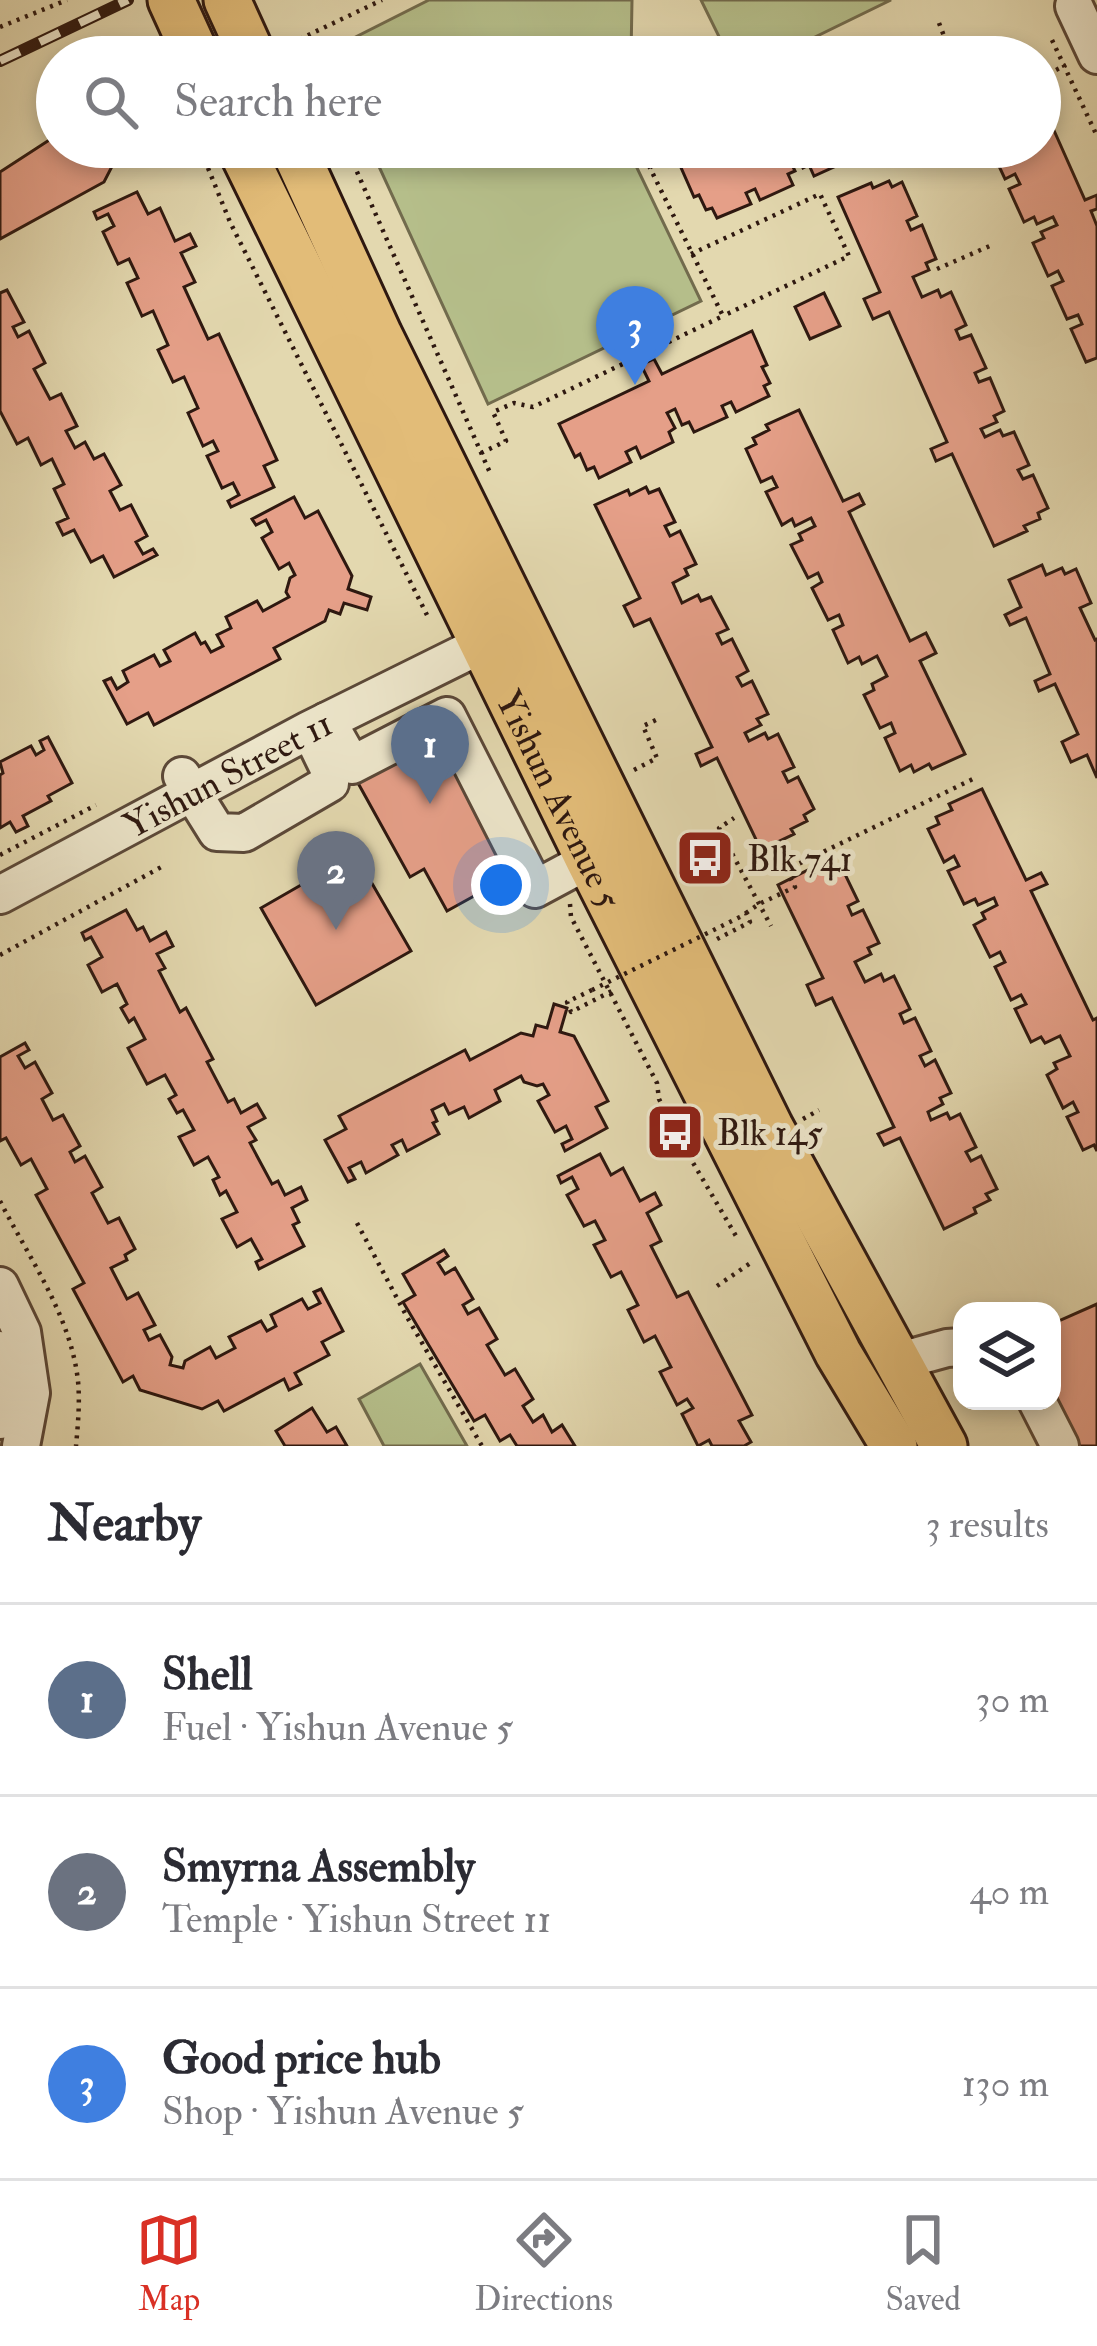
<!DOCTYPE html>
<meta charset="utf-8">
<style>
body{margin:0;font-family:"IM FELL Double Pica",serif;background:#f7f7f7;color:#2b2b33}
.controls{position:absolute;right:36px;bottom:36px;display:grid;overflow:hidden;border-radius:24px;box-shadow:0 6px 18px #0003}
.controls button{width:108px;height:108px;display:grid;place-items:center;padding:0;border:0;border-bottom:3px solid #e1e1e2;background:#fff;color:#2b2b33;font:60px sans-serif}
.you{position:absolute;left:501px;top:885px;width:42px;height:42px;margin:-30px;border:9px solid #fff;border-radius:50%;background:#1a73e8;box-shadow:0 0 0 18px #1a73e833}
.badge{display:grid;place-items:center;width:78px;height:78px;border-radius:50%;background:#d93025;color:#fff;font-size:39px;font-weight:700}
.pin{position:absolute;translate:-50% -99px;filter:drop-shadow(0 3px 6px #0008)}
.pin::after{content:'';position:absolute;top:63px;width:42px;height:36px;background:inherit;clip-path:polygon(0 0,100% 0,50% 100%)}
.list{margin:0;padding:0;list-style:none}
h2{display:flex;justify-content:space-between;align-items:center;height:156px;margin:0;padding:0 48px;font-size:51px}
h2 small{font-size:39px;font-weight:400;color:#7c7c81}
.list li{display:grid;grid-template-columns:78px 1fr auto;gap:36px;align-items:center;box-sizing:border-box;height:192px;padding:0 48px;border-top:3px solid #e1e1e2}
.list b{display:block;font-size:45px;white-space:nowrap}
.list p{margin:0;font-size:39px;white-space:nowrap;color:#7c7c81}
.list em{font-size:39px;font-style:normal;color:#7c7c81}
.icon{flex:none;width:66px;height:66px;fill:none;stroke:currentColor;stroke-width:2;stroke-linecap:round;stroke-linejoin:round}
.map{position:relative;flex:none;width:1097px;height:1446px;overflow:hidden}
.search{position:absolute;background:#fff;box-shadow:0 6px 18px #0003;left:36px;right:36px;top:36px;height:132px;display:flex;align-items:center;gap:30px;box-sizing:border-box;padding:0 42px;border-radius:66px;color:#7c7c81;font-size:45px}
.sheet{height:732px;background:#fff}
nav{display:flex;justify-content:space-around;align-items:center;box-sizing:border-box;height:168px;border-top:3px solid #e1e1e2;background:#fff;font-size:33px;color:#7c7c81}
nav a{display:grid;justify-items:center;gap:6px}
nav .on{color:#d93025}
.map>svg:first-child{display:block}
.green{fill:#b5be8a;stroke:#726b4d;stroke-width:3}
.building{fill:#e59f88;stroke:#2e1810;stroke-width:3}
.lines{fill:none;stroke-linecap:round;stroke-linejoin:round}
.minor-casing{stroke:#5b4838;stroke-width:42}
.major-casing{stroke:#2e1810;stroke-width:51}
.path{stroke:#2e1810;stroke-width:4.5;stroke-dasharray:3 6;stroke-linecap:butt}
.minor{stroke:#ede6cb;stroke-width:36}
.major{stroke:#e2bc78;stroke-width:45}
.rail-casing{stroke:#2e1810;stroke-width:12}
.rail{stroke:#ede6cb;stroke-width:8;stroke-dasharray:22;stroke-linecap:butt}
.path-bridge{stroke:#2e1810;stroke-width:4.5;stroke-dasharray:3 6;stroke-linecap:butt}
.labels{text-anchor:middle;stroke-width:10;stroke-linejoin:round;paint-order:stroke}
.street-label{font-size:36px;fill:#2e1810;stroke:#ede6cb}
.poi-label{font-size:36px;fill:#2e1810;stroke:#ede6cb;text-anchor:start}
</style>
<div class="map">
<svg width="1097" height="1446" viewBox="0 0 1097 1446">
<rect width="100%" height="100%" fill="#e3d8af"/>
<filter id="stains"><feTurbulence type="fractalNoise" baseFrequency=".00167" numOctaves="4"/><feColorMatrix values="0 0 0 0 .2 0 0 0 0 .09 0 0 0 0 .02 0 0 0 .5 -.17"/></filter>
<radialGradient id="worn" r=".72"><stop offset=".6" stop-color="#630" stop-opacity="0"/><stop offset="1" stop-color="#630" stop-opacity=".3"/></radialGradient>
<g class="green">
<polygon points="429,0 632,0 631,57 328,57 326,52"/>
<polygon points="701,0 891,0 774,57 729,57"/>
<polygon points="370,147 646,147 637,168 701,301 488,404"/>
<polygon points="420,1364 467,1446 384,1446 359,1399"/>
</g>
<g class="building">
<polygon points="1044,108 1085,200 1097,195 1097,209 1091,211 1097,226 1097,358 1086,362 1071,329 1082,324 1078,315 1067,319 1052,286 1063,281 1058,271 1048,276 1033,243 1044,238 1041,232 1057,225 1053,217 1037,224 1034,217 1024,222 1009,189 1020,184 1015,174 1005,179 990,147 1040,147 1040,109"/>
<polygon points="57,135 57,147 122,147 104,182 0,239 0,172"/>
<polygon points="716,147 850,147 842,151 847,161 814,176 809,165 803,168 796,152 788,156 795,171 788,174 793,185 760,200 755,189 746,193 751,204 717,218 712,208 706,210 699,195 694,197 679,163"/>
<polygon points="889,181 892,187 902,182 917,216 907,221 911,230 922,225 936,259 926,263 929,270 913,277 922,297 938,290 941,297 951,292 966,325 956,330 960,339 971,335 986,368 975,373 979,382 990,378 1004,411 994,416 997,422 981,429 985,437 1000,430 1003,436 1014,432 1029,465 1018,470 1023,479 1033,475 1048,508 1038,513 1040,519 1024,526 1027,531 994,546 952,454 936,461 931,449 947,442 889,312 873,319 864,299 880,292 838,197 871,183 873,188"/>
<polygon points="137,192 148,214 160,208 175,241 190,234 196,246 181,253 195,282 184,287 208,339 219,334 277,460 264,466 274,487 231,507 228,501 239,495 233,483 222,488 207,456 218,451 213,441 203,446 188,413 198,408 184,377 173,382 158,350 168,345 153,311 142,316 127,283 138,278 129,259 118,264 103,232 114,226 108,214 97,219 94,212"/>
<polygon points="7,290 24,322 13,327 18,337 29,331 45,363 34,369 50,399 61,394 77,426 66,431 75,448 85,442 94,459 104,454 121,485 110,491 120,510 131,505 147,536 136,542 143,554 153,549 157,555 114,577 103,556 91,562 74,530 63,535 57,523 68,518 54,489 64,484 52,459 41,465 28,438 17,444 0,411 0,293"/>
<polygon points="824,293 840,326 810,339 795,307"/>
<polygon points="752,331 767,365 762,367 770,383 764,386 769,396 736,412 731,402 722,406 727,417 694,432 689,422 682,425 675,409 667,413 675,428 669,432 673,442 641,458 636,447 626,452 631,462 599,478 594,467 587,470 580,454 575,457 559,424 649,381 641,365 654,359 662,374"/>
<polygon points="799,410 843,501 859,494 864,504 849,512 910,641 926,633 936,653 920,661 965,754 932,769 929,764 914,772 911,765 900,771 885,738 895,733 891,723 880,728 864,695 874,690 872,684 887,676 877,656 862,664 859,657 848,663 833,630 843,625 839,615 828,620 812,588 822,582 818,573 808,578 791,545 802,540 799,534 815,526 811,518 795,526 792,519 782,525 766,492 777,487 772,477 761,482 746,449 756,444 753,438 769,430 766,425"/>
<polygon points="646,487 649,493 659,489 675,522 665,526 670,536 680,531 696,564 685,569 688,575 673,583 682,603 698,595 701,601 711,597 728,629 717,634 722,644 732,639 748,671 737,677 742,686 752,681 768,714 757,719 761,725 745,733 749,741 765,733 768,739 778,734 794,767 783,772 788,782 798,777 814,809 804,815 807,821 791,829 794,834 761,850 717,758 701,766 696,754 712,747 650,619 634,626 624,606 640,598 595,505 628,490 630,495"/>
<polygon points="294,497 305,518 318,511 352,576 348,589 371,597 367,610 344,603 340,614 329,610 325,621 274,648 280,659 154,725 148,713 127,724 104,681 111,678 117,689 128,682 123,671 154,655 160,666 170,661 164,650 195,633 201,644 205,642 211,652 223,646 217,635 231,628 226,617 257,601 263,611 289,597 286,592 290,578 295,575 289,563 279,569 262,538 272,532 266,520 256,525 252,519"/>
<polygon points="1042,565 1046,575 1062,568 1065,574 1076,569 1091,603 1080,608 1095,640 1097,639 1097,778 1087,755 1071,762 1062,742 1078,734 1055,684 1039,691 1035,681 1050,674 1026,618 1010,625 1005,615 1021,607 1009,580"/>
<polygon points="451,732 512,875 447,911 424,869 410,877 358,783"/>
<polygon points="48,737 72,783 48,796 51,801 23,816 28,826 16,832 10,822 0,828 0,775 3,773 0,762 31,746 36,755 44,750 40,741"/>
<polygon points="982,789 1026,880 1041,873 1047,884 1031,891 1093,1020 1097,1018 1097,1151 1094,1145 1083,1150 1067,1117 1078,1112 1073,1102 1063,1108 1047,1075 1057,1069 1054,1063 1070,1056 1060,1036 1045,1043 1041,1037 1031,1042 1015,1009 1026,1004 1021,995 1011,1000 995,967 1005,962 1000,952 990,957 974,925 985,919 982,913 997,905 994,898 978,905 975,899 964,904 948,871 959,866 954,856 944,862 928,829 939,824 936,817 952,810 949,804"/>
<polygon points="355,854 411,951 316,1005 261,908"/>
<polygon points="829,867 832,873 842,868 858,901 848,906 852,915 863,910 879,943 868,948 871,954 855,962 865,982 881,974 884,981 894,976 910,1009 900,1014 904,1023 915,1018 931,1051 920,1056 925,1066 935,1060 951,1093 940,1098 943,1104 928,1112 931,1120 947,1113 950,1119 960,1114 976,1147 966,1152 971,1161 981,1156 997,1189 986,1194 990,1200 974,1208 976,1213 944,1229 900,1138 884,1145 878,1134 894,1127 832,998 816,1005 807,985 823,978 778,885 810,869 813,874"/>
<polygon points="126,910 137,930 143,927 150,941 166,932 173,946 157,954 165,968 159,971 180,1012 186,1008 213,1059 207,1062 228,1102 234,1099 241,1113 257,1104 265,1118 248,1127 256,1140 250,1143 272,1184 278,1181 285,1195 301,1187 307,1200 292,1208 299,1222 293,1225 304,1246 259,1269 256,1262 262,1259 251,1239 237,1247 222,1219 237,1212 226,1191 220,1195 213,1180 219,1177 208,1157 194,1165 179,1137 194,1130 183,1110 177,1113 169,1099 176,1095 165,1075 147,1084 128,1048 145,1039 134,1018 129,1022 121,1008 127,1004 117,984 102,992 88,965 102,957 91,937 85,940 82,933"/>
<polygon points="554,1004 567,1008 560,1032 574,1036 608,1101 596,1107 607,1128 565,1151 562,1144 572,1139 566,1126 555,1132 538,1101 549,1095 543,1084 537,1086 524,1082 521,1076 495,1090 500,1101 469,1118 464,1107 449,1114 444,1104 432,1110 437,1121 433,1123 439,1134 407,1151 402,1140 392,1145 398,1155 366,1173 361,1162 349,1168 355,1179 348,1182 325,1140 346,1129 339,1116 465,1050 470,1060 521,1033 533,1036 536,1025 547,1028"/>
<polygon points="25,1043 29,1050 18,1056 25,1068 35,1062 52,1093 42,1099 53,1120 63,1115 80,1146 70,1152 75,1162 85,1156 102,1187 92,1193 108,1223 119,1218 135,1249 125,1255 127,1260 111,1268 127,1299 138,1293 155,1325 144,1330 149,1340 160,1335 172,1357 170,1365 183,1368 185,1361 210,1347 216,1358 235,1348 229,1337 261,1321 267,1331 276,1326 271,1315 302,1299 308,1309 320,1303 314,1292 321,1289 343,1331 322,1342 329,1355 295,1373 301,1384 289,1390 284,1379 224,1411 218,1401 202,1409 140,1390 133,1376 123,1382 73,1289 84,1283 36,1195 47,1189 31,1159 21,1165 6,1138 0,1141 0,1057"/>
<polygon points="600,1154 611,1175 623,1168 640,1201 655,1193 661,1205 647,1213 661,1241 651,1246 677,1297 688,1292 752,1415 739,1421 751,1442 744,1446 712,1446 709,1440 698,1446 682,1414 693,1408 687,1399 677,1405 660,1372 671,1367 655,1336 644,1342 628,1310 638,1305 621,1272 611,1277 594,1245 605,1240 595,1221 584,1226 567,1195 578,1189 572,1177 561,1183 558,1176"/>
<polygon points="444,1250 448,1256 438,1263 445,1274 455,1268 473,1299 463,1305 468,1314 479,1308 497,1339 487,1345 505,1375 515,1369 533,1399 523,1406 533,1422 543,1415 552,1432 562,1425 575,1446 517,1446 510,1435 500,1441 485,1415 474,1421 403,1302 415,1295 403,1274"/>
<polygon points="1097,1304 1097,1446 1076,1446 1052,1394 1052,1324"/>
<polygon points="312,1408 327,1432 336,1427 347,1446 285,1446 276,1431"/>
</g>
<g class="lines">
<defs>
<g id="minor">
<polyline points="1074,6 1097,55"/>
<polyline points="327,721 352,765 447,716 535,889 589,860"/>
<polyline points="182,776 217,832 244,833 330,783 329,769 311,732"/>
<path id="s1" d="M0 895 309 730 503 634"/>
<polyline points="0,1286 22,1332 31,1393 21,1446"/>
<polyline points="0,1350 3,1355 0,1420"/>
<polyline points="896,1362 947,1348 962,1347"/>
<polyline points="1037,1401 1060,1446"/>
</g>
<g id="major">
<polyline points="171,0 197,57"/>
<polyline points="227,0 253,57"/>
<path id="s2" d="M240 147 589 860 838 1353 894 1446"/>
<polyline points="293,147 379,335 770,1127 944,1446"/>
</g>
</defs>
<use href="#minor" class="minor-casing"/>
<use href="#major" class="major-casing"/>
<g class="path">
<polyline points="939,23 952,57"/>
<polyline points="0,27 67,0"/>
<polyline points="1052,40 1097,136"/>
<polyline points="310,57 302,38 382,0"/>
<polyline points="1040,78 1066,65"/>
<polyline points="346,147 491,475"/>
<polyline points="208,168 230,222 427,615"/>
<polyline points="691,254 820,194 849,256 725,315"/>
<polyline points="937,269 992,245"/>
<polyline points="481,453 506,441 493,412 514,403 533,407 723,316 650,168 666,147"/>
<polyline points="634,770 657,758 643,726 656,720"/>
<polyline points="728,846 771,926"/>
<polyline points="775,848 786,870"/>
<polyline points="0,855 96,805"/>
<polyline points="680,871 728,846 719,828 734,818"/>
<polyline points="570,904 571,917 657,1083 659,1099 675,1132 685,1126"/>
<polyline points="746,913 759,904 795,887 786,870 975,778"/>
<polyline points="717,939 750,922 746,913 740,917"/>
<polyline points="0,955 165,865"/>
<polyline points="592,990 567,1002 571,1012 612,991"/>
<polyline points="803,1119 819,1110"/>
<polyline points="675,1132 736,1236"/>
<path d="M0 1201C29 1258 71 1316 78 1381 80 1402 78 1424 76 1446"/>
<polyline points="357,1223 407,1317 482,1446"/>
<polyline points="717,1286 752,1262"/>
</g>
<use href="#minor" class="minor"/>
<use href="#major" class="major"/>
<defs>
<polyline id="rail" points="0,61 128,0"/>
</defs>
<use href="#rail" class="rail-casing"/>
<use href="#rail" class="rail"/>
<polyline class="path-bridge" points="592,990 740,917"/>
</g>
<defs>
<symbol id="bus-square" viewBox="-11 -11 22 22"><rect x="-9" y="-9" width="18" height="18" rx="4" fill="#8f2418" stroke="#ede6cb"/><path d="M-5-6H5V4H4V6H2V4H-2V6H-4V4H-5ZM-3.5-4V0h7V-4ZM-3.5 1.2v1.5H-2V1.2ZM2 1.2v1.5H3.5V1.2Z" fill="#fff"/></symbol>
</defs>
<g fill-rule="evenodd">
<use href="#bus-square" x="672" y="825" width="66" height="66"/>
<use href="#bus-square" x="642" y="1099" width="66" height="66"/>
</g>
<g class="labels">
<g class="street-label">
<text dy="13" stroke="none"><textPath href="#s1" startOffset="258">Yishun Street 11</textPath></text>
<text dy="13" stroke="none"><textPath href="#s2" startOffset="726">Yishun Avenue 5</textPath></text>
</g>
<g class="poi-label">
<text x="747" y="871">Blk 741</text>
<text x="717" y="1145">Blk 145</text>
</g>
</g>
<rect width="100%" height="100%" filter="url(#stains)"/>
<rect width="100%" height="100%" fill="url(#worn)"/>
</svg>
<div class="controls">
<button><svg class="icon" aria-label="layers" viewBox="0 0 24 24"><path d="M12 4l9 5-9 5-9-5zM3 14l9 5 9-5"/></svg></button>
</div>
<div class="you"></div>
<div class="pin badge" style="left:430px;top:804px;background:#5c6f8a">1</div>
<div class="pin badge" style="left:336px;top:930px;background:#6b7280">2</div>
<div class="pin badge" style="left:635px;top:385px;background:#3f7fe0">3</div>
<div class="search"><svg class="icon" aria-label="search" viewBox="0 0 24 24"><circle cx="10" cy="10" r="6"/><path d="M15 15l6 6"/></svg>Search here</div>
</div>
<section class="sheet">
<h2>Nearby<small>3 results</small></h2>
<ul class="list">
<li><span class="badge" style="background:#5c6f8a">1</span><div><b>Shell</b><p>Fuel · Yishun Avenue 5</p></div><em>30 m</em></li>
<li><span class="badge" style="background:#6b7280">2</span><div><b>Smyrna Assembly</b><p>Temple · Yishun Street 11</p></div><em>40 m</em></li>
<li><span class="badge" style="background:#3f7fe0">3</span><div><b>Good price hub</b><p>Shop · Yishun Avenue 5</p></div><em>130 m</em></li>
</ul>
</section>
<nav>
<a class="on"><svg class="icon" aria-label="map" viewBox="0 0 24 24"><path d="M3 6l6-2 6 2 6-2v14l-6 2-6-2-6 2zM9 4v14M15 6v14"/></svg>Map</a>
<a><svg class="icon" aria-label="directions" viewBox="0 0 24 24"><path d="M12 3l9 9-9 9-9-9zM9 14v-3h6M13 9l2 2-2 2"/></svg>Directions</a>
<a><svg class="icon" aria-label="saved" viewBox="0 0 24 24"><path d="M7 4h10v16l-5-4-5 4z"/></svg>Saved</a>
</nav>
